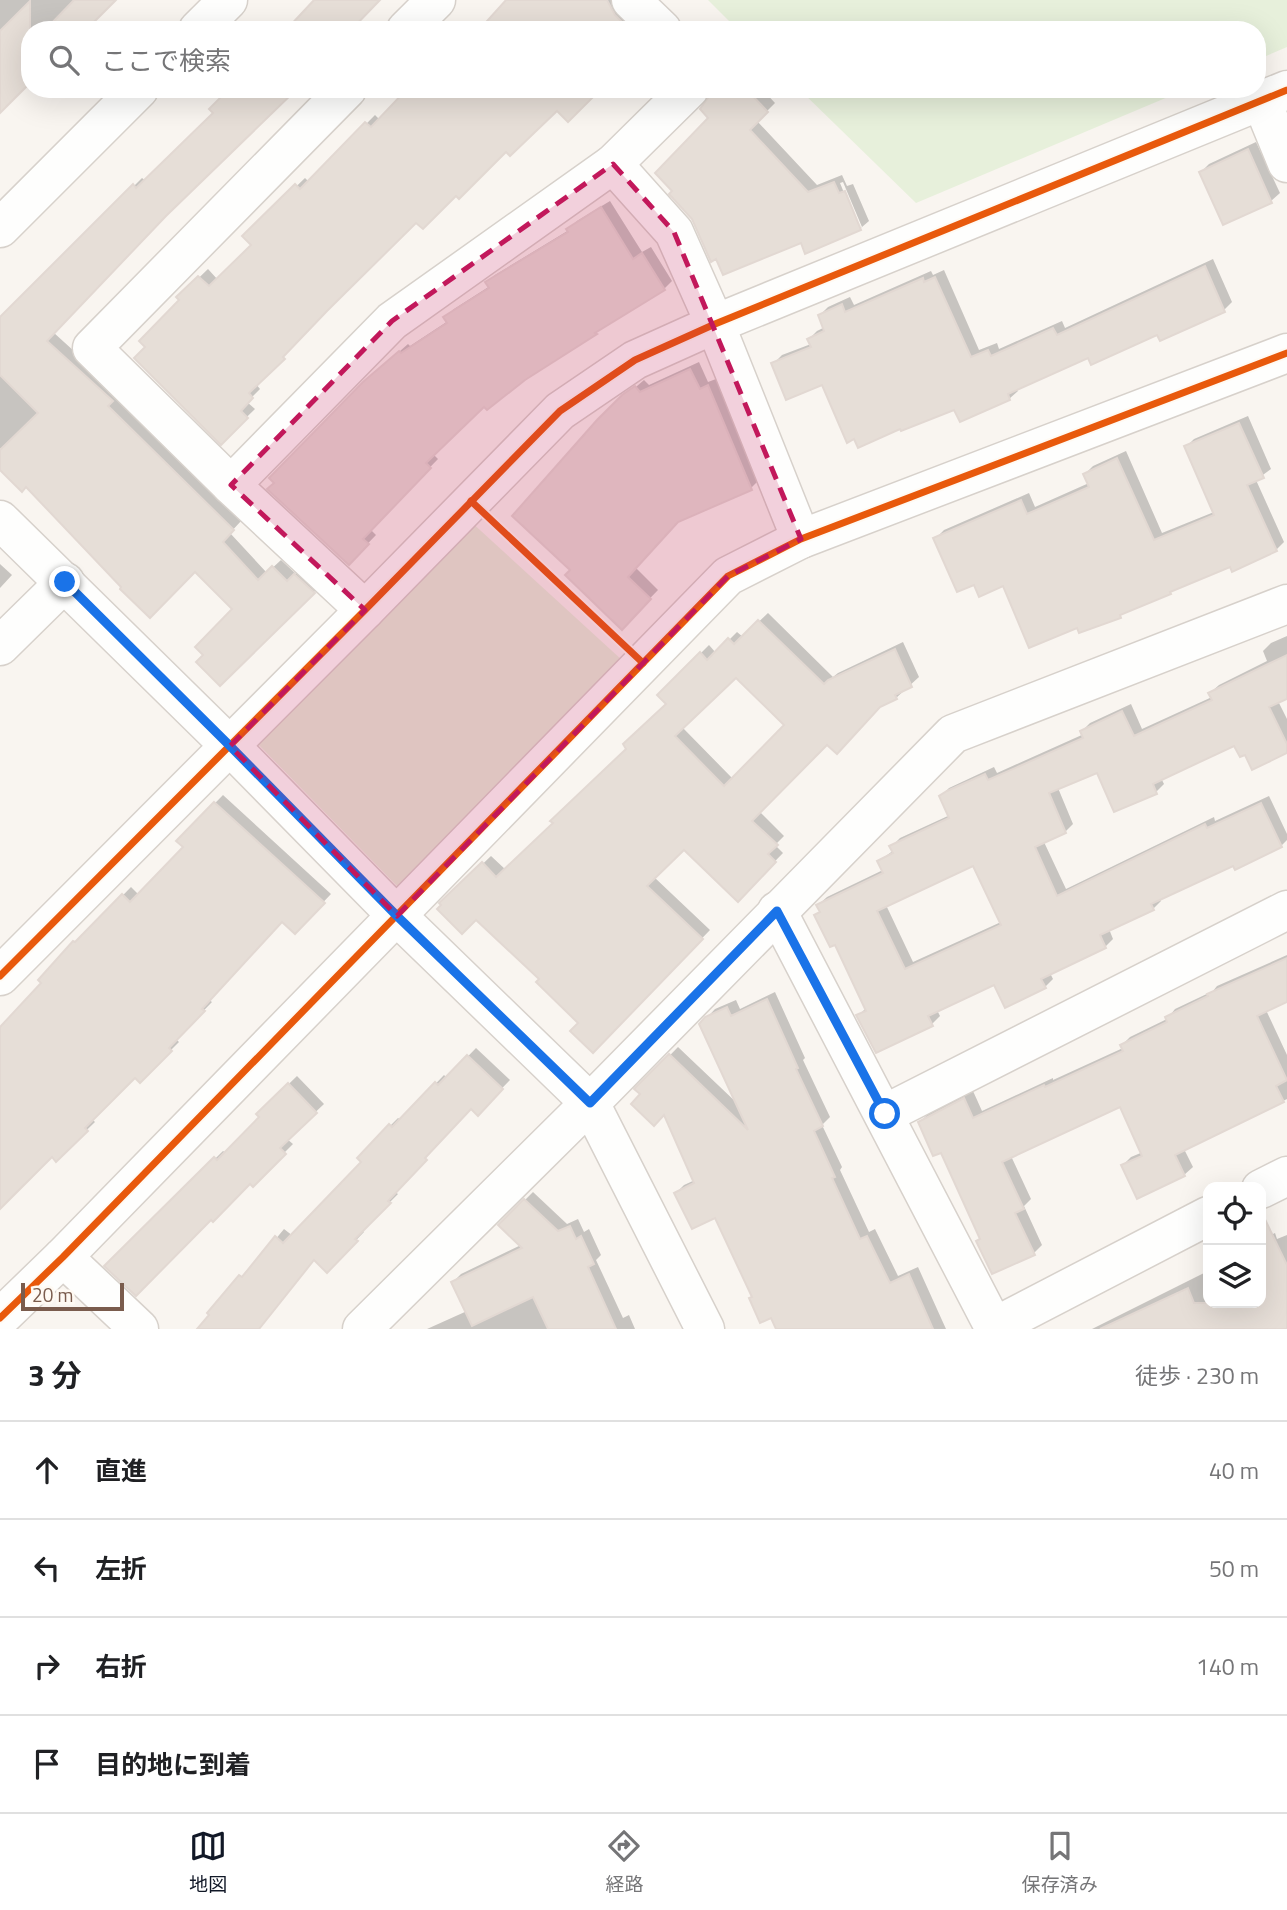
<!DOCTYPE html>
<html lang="ja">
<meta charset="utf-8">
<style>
body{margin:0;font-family:"Titillium Web","Noto Sans JP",sans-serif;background:#f6f6f6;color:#202124}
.controls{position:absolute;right:21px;bottom:21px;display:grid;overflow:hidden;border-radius:14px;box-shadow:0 7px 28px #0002}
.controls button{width:63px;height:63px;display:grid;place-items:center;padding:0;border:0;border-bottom:2px solid #e0e0e0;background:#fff;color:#202124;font:35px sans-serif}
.scale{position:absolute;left:21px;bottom:18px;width:103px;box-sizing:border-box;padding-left:7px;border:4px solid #7a5c4d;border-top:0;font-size:19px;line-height:24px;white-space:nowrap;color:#7a5c4d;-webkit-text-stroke:5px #fffaf3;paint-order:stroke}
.stop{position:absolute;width:21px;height:21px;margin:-16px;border:5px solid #1a73e8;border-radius:50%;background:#fff}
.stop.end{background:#1a73e8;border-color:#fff;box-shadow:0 2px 7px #0008}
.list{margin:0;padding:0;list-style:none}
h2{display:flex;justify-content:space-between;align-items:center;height:91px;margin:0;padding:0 28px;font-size:30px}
h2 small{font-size:23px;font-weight:400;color:#757577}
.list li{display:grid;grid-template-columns:46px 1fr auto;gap:21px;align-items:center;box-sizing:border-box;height:98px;padding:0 28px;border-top:2px solid #e0e0e0}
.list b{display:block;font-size:26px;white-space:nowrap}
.list em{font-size:23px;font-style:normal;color:#757577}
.icon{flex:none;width:38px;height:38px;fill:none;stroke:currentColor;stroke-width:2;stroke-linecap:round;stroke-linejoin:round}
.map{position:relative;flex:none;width:1287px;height:1329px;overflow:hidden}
.search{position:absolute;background:#fff;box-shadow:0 7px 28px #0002;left:21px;right:21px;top:21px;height:77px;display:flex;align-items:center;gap:18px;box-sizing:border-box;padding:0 24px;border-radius:28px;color:#757577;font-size:26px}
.sheet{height:483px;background:#fff}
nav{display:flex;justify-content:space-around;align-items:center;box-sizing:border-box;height:98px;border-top:2px solid #e0e0e0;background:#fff;font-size:19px;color:#757577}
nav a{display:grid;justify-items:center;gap:4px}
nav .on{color:#111827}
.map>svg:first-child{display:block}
.green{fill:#e7f0db}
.shadow{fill:#0003;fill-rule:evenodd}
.building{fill:#e6ded7;stroke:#e2d8d2;stroke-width:2;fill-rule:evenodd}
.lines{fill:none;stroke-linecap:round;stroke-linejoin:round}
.minor-casing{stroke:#d7d1cb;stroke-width:41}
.minor{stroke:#fefefd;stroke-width:38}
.cycleway-casing{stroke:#fffaf3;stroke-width:11}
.cycleway{stroke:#e8590c;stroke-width:7}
.route{stroke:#1a73e8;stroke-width:9}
.marked{fill:#c2185b;fill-opacity:0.2;stroke:#c2185b;stroke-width:5;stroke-dasharray:14 9;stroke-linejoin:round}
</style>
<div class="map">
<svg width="1287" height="1329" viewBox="0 0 1287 1329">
<rect width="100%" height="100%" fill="#f9f5f0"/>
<g class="green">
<polygon points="708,0 1287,0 1287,47 1257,60 1257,30 738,30"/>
<polygon points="799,89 1187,89 916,203"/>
<polygon points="469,520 623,661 399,888 254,740"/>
</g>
<g class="shadow">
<polygon points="0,0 108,0 88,30 30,30 0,110"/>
<polygon points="508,0 620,0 647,30 481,30"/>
<polygon points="231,89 170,210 53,332 119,392 241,521 230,533 267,573 281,560 296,574 303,567 322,584 220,683 234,609 195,569 11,459 0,448 0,320 142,178 146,181 216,113"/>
<polygon points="712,89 762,89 775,103 757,121 817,185 842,175 847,186 853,184 869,221 862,227 843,182 840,183 858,227 862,227 806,251 802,241 711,118"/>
<polygon points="557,109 456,194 416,220 256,384 260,389 247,402 255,409 221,442 147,347 182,300 179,297 208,269 218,280 253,245 245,236 305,178 309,182 375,115 380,120"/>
<polygon points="1256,142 1280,193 1271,201 1224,223 1201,172 1209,164"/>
<polygon points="610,201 642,252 651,247 672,281 664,289 484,404 433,454 438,459 370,529 376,535 349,563 374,374 408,344 410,346 448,321 445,317 454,309 490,286 487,283 495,275 569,230 577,221"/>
<polygon points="1213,259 1232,302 1224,310 1160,339 1158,333 1089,356 1016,388 1018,391 1009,399 823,383 773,364 782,355 811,344 809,339 817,331 825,327 820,315 828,307 850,297 854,305 931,271 933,275 944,270 979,350 997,343 999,349 1062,321 1065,328"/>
<polygon points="699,362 708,382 716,379 759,480 751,488 678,520 635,567 658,590 622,627 572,570 607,412 644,380 649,385"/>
<polygon points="1248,416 1271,469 1256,480 1284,542 1276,550 1231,565 1175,588 1170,593 1125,611 1120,616 1078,626 1004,583 975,583 935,539 944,530 1029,493 1035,507 1089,483 1085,474 1093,466 1126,451 1162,533 1214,512 1186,447 1194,439"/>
<polygon points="0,564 12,575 0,588"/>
<path d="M768 613 833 677 838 673 903 642 919 677 896 698 881 705 827 743 759 811 784 836 775 845 783 853 738 899 684 848 654 877 710 930 593 1051 580 1023 541 979 476 917 442 903 491 856 506 870 629 748 668 704 659 695 709 645 716 653 737 632 743 637ZM736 675 786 725 733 779 682 727Z"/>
<path d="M1287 636V697L1278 701 1287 719V751L1246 752 1235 743 1161 778 1164 784 1156 792 1098 770 1058 788 1073 824 1065 832 1044 842 1066 889 1214 817 1215 821 1269 796 1287 834V840L1281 846 1234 864 1160 898 1161 901 1153 909 1109 929 1113 939 1105 947 1050 973 1053 979 1045 987 995 983 937 1010 940 1016 932 1024 877 1051 858 1016 866 1008 835 942 816 915 821 911 818 905 827 897 883 870 879 861 894 850 892 846 900 838 950 815 941 796 949 788 994 767 997 773 1084 734 1082 731 1090 723 1131 704 1142 729 1212 697 1210 693 1219 685 1267 661 1263 651 1271 643ZM973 864 1001 922 913 962 886 905Z"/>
<polygon points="223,795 331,894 295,932 282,920 209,1000 212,1002 176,1039 179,1042 140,1081 135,1075 92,1119 95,1122 56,1160 52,1155 0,1199 0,1029 43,983 82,934 84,935 131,887 139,895 185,847 178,841"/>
<polygon points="1287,955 1287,1000 1266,1010 1287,1055 1287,1099 1184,1149 1193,1167 1184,1175 1123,1165 1131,1157 1143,1152 1121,1105 1011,1156 1031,1199 1024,1206 1042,1245 1034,1253 981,1238 942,1151 920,1122 928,1114 973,1091 982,1111 1053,1078 1053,1080 1123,1048 1122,1045 1130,1037 1167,1019 1175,1009 1213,991 1217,986"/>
<polygon points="775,992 805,1058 803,1060 830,1117 822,1125 842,1167 840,1170 869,1232 875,1229 898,1276 918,1267 946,1329 778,1329 772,1315 754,1296 716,1216 676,1193 684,1185 695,1180 665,1112 637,1089 678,1047 739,1105 701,1024 715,1009 736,1000 740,1009"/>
<polygon points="476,1048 510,1080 478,1113 472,1107 395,1192 398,1194 362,1230 364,1232 327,1270 314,1258 258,1329 241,1277 249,1268 250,1270 284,1229 293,1236 363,1162 390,1126 398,1118 401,1120 444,1075 447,1078"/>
<polygon points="297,1076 324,1104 287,1139 293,1144 253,1184 250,1182 211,1217 106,1266 223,1151 226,1153 261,1117 258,1114"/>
<polygon points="533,1192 567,1224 578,1219 584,1232 589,1229 601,1255 596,1260 623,1318 629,1315 635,1329 427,1329 467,1311 453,1282 461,1274 521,1245 500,1225"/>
<polygon points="1275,1233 1277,1239 1287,1235 1287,1329 1092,1329 1208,1271 1208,1303 1261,1303 1261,1240"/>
</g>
<g class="building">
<polygon points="74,0 116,0 86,30 45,30"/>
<polygon points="314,0 380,0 351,30 286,30"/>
<polygon points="506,0 607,0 615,15 630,30 479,30"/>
<polygon points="30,1 30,83 0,113 0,31"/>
<polygon points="229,89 297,89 166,216 47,341 113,401 108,406 234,530 223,542 258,580 272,566 287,581 294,574 315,593 220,686 196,662 203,655 195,647 232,609 195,572 150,618 120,589 121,587 26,487 22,492 0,470 0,450 38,413 0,375 0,317 133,184 136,188 213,113 209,109"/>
<polygon points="407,89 601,89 568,122 557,111 510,156 506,152 459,199 456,196 423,229 416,223 327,311 283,357 285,359 249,393 253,398 241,411 248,418 221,445 134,358 145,347 139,341 179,300 176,297 198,276 209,286 251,245 242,236 295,184 300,189 365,122 371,127"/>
<polygon points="710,89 746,89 768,112 750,130 808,192 834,182 839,193 845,191 861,230 805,254 801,243 723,275 716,259 711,262 692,219 669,194 672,191 655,173 708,118 700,109 710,95"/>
<polygon points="1248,149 1272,203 1223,225 1199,172"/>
<polygon points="601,207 633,259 642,253 665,290 595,333 597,334 525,380 487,410 484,407 426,463 431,468 363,539 369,544 349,565 267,489 274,483 269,478 363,382 399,351 401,353 447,323 443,317 489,288 485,282 568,232 566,229"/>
<polygon points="1205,266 1225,312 1160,341 1157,335 1091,365 1088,358 1008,394 1010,400 960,422 954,410 901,431 900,429 858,448 854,439 847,443 822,385 786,400 771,363 811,347 807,339 824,331 818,315 842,304 845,312 923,278 924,282 935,277 971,357 988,350 991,356 1053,328 1057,335"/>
<polygon points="690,369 700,389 708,385 752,490 678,522 628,577 651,599 622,630 565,575 570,570 512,516 597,420 622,395 635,386 640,392"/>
<polygon points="1239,423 1264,478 1247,485 1277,551 1232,572 1230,567 1170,592 1171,594 1120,615 1121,618 1079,633 1077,628 1029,648 1003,586 979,597 974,585 957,592 933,538 1021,500 1027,514 1089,487 1083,474 1117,458 1154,540 1214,515 1184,446"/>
<path d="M758 620 824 684 828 680 895 649 912 687 895 695 897 699 880 707 837 754 827 745 752 821 778 845 768 854 776 862 738 902 684 850 647 886 703 939 593 1053 570 1031 578 1023 536 982 539 979 476 920 462 934 437 909 441 905 439 903 482 862 496 877 553 823 550 821 626 749 623 744 666 704 657 695 700 652 707 660 728 638 734 644ZM736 678 784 725 724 786 675 736Z"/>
<path d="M1287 655V699L1269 707 1287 744V753L1252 770 1245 755 1240 757 1234 746 1153 784 1157 794 1114 812 1097 773 1049 793 1066 833 1035 847 1057 896 1205 824 1207 828 1261 803 1282 847 1235 870 1233 866 1151 904 1154 910 1100 935 1106 948 1041 979 1046 988 1005 1008 994 985 928 1016 933 1026 876 1053 856 1015 866 1011 835 945 830 947 814 915 820 912 816 905 883 873 877 861 893 853 889 846 949 818 939 796 947 791 985 774 988 780 1083 738 1080 731 1122 711 1134 736 1212 700 1208 693ZM973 866 1001 925 905 969 877 911Z"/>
<polygon points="214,802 325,903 295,934 282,922 202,1009 205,1011 169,1048 172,1051 140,1083 135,1078 85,1128 88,1131 56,1162 52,1157 0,1209 0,1027 41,983 38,980 73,941 75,942 122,894 130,902 183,847 176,841"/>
<polygon points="1287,958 1287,1002 1257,1016 1287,1080 1276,1086 1284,1102 1175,1155 1185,1176 1137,1199 1121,1165 1142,1156 1120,1107 1002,1162 1024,1209 1015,1213 1035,1255 992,1274 976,1241 980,1239 941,1153 933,1156 918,1122 964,1098 973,1118 1044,1085 1045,1087 1123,1051 1120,1045 1167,1022 1165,1017 1208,996 1207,994"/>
<polygon points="767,999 798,1068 796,1069 823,1126 814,1131 835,1177 832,1178 860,1239 867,1236 890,1283 909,1274 933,1329 776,1329 771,1318 760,1323 749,1298 752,1297 715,1218 692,1229 674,1193 694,1183 664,1115 654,1126 631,1104 640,1094 634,1089 669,1054 748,1130 699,1024 705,1017 727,1007 731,1016"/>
<polygon points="467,1055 503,1089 478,1116 471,1109 425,1158 427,1160 388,1201 391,1203 355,1239 358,1241 327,1273 314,1260 259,1329 197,1329 209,1315 207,1313 239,1275 242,1277 275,1236 283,1243 361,1162 357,1158 389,1124 392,1127 435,1082 438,1085"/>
<polygon points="288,1083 317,1113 280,1148 286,1154 253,1187 250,1184 213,1222 211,1220 136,1296 104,1266 214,1157 217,1160 259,1117 256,1114"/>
<polygon points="524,1199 558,1231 570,1226 576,1239 581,1236 594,1264 588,1267 616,1329 548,1329 533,1297 472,1326 451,1282 522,1248 498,1225"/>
<polygon points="1261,1211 1287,1265 1287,1329 1100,1329 1188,1288 1194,1303 1261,1303"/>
</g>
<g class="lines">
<defs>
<g id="minor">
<polyline points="631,0 662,30"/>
<polyline points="198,30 228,0"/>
<polyline points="406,30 436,0"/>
<polyline points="347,89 92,348 231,485 365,610"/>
<polyline points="1262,102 1287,163"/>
<polyline points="613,164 674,232 715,324 801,539"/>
<polyline points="0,228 139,89"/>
<polyline points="231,485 392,321 613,164 689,89"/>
<polyline points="0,520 230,746 397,916 590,1103 705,1329"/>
<polyline points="0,646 65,582"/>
<polyline points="777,911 995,1329"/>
<polyline points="0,976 365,610 560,411 635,360 715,324 1287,90"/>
<polyline points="885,1114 1287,910"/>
<polyline points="1261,1189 1287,1176"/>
<polyline points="63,1257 139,1329"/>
<polyline points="0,1318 63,1257 728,576 801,539 1287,353"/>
<polyline points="994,1327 1208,1216"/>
<polyline points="362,1329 590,1103 953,734 1287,604"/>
</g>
</defs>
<use href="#minor" class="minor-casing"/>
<use href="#minor" class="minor"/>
<defs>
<g id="cycleway">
<polyline points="471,501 643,663"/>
<polyline points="0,976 365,610 560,411 635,360 715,324 1287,90"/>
<polyline points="0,1318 63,1257 728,576 801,539 1287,353"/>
</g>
</defs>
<use href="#cycleway" class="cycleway-casing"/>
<use href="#cycleway" class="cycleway"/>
</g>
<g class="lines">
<polyline class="route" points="65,582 230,746 397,916 590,1103 777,911 885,1114"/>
</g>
<path class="marked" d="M613 164 674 232 801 539 728 576 397 916 230 746 365 610 231 485 392 321Z"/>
</svg>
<div class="controls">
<button><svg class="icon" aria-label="locate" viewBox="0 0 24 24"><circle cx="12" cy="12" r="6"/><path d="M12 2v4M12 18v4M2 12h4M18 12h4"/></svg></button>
<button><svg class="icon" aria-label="layers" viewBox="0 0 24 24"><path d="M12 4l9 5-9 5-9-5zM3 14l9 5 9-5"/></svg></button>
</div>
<div class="scale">20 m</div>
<div class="stop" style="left:885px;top:1114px"></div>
<div class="stop end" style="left:65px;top:582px"></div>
<div class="search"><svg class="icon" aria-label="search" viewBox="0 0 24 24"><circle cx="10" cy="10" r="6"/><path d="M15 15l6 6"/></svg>ここで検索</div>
</div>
<section class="sheet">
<h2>3 分<small>徒歩 · 230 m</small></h2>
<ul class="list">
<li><svg class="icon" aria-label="ahead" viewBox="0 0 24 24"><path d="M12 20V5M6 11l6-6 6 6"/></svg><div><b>直進</b></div><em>40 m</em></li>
<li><svg class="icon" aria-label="left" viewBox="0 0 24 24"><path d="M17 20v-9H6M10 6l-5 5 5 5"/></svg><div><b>左折</b></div><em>50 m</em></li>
<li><svg class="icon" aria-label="right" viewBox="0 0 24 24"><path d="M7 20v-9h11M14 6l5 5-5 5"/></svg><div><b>右折</b></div><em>140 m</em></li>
<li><svg class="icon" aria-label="arrive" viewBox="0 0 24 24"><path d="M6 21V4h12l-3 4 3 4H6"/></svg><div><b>目的地に到着</b></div></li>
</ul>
</section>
<nav>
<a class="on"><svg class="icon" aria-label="map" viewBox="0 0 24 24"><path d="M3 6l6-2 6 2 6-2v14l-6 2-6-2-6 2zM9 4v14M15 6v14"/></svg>地図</a>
<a><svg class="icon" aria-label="directions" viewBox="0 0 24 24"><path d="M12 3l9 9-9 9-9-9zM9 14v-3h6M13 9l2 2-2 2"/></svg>経路</a>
<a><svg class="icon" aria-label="saved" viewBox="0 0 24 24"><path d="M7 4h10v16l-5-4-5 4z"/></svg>保存済み</a>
</nav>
